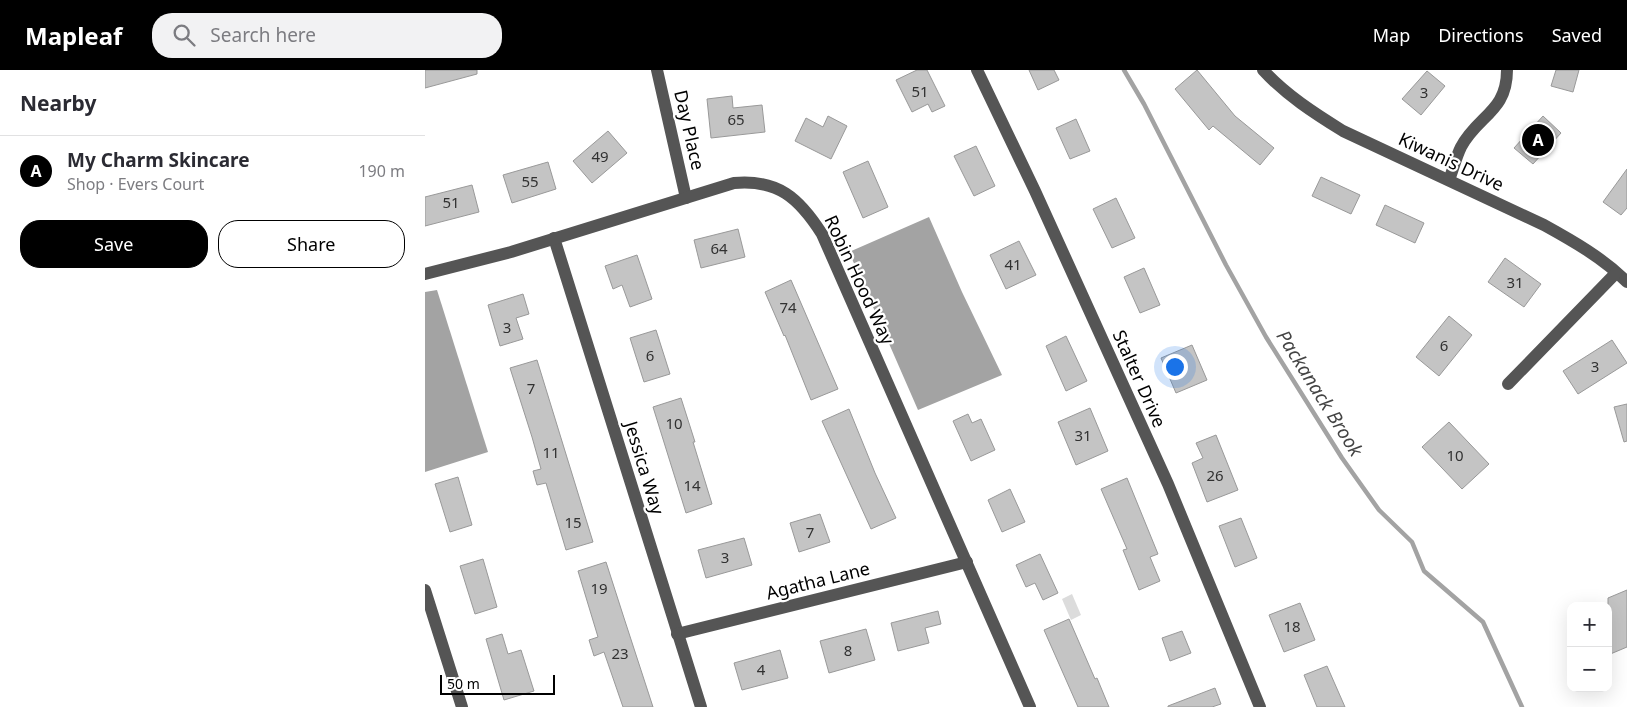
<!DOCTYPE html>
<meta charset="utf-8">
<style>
body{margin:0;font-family:"Noto Sans",sans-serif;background:#f2f2f3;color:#2b2b33}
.controls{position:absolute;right:15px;bottom:15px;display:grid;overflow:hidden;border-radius:10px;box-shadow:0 5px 20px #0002}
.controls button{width:45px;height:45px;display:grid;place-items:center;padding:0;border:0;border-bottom:1px solid #e1e1e2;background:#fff;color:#2b2b33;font:25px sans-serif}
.scale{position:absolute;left:15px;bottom:12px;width:115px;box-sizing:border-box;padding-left:5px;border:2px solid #000;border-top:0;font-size:14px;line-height:18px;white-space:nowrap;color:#000;-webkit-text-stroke:4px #fff;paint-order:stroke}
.you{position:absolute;left:749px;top:296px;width:18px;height:18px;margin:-12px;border:4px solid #fff;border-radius:50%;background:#1a73e8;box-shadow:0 0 0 8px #1a73e833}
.badge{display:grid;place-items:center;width:32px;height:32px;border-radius:50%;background:#000;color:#fff;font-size:16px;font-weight:700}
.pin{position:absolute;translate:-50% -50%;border:2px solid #fff;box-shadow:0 1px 5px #0006}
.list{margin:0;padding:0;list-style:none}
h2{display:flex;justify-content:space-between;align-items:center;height:65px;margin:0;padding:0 20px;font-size:21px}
h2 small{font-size:16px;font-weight:400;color:#7c7c81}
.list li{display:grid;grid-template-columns:32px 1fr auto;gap:15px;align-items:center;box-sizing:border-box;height:70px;padding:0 20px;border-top:1px solid #e1e1e2}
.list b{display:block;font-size:19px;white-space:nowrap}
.list p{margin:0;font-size:16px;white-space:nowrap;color:#7c7c81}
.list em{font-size:16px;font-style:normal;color:#7c7c81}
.actions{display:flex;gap:10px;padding:15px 20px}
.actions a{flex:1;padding:11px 0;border:1px solid #000;border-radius:20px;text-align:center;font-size:18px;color:#000}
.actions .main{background:#000;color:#fff}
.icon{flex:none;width:28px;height:28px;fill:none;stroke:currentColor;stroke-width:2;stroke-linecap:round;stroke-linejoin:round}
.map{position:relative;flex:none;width:1202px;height:637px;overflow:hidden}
header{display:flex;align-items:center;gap:30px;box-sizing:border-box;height:70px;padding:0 25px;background:#000;color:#fff}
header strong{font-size:24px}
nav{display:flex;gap:28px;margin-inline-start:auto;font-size:18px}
.search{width:350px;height:45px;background:#f2f2f3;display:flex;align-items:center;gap:12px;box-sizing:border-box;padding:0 18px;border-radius:20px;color:#7c7c81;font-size:19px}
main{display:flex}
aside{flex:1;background:#fff}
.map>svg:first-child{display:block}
.green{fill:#dcdcdc}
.water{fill:#a3a3a3}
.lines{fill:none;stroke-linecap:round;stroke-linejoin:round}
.stream{stroke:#a3a3a3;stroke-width:4.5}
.building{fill:#c4c4c4;stroke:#999}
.minor{stroke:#555;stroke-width:12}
.labels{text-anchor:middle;stroke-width:4.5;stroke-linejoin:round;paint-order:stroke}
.number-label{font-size:15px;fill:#313131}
.street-label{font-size:18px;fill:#000;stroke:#fff}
.water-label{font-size:19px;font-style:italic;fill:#444;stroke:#fff}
</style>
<header>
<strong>Mapleaf</strong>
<div class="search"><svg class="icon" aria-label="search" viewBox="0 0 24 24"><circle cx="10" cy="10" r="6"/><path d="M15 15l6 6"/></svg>Search here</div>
<nav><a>Map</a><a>Directions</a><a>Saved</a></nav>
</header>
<main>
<aside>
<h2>Nearby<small></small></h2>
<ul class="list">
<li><span class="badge">A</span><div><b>My Charm Skincare</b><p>Shop · Evers Court</p></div><em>190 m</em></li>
</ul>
<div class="actions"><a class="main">Save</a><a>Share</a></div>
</aside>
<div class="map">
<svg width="1202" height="637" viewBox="0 0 1202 637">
<rect width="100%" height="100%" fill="#fff"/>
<polygon class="green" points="647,524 656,545 646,550 637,529"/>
<g class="water">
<polygon points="504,147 537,222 577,305 493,340 424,182"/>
<polygon points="12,220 63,382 0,402 0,222"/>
</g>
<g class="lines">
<polyline class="stream" points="699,0 719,34 801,195 841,267 917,388 954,440 987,472 999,501 1058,552 1097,637"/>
</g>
<g class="building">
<polygon points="0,0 52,0 52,4 0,18"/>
<polygon points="492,0 502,0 520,36 507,42 503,34 487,42 471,10"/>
<polygon points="604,0 629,0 634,10 613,20"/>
<polygon points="772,0 810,46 849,78 835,95 788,56 784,60 750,19"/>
<polygon points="1131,0 1154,0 1148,22 1126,16"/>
<polygon points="1002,1 1020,16 996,45 977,29"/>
<polygon points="307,26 308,38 337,35 340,62 286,68 282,29"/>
<polygon points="403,46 422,56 406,89 370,71 381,48 398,57"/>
<polygon points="1118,46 1136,63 1108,94 1089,78"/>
<polygon points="651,49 665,81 645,89 631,58"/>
<polygon points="183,61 202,83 167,113 148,91"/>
<polygon points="551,76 570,116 549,126 529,86"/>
<polygon points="443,91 463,137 438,148 418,102"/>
<polygon points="123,92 131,119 87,133 78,105"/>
<polygon points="1202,99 1202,138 1196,145 1178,132"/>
<polygon points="896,107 935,125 926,144 887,126"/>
<polygon points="47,115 54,142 0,156 0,127"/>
<polygon points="691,128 710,168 687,178 668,139"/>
<polygon points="960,135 999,153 990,173 951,155"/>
<polygon points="313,159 320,187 276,198 269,170"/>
<polygon points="594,171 611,205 581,219 565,185"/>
<polygon points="212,185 227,229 205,237 197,215 188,219 180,196"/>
<polygon points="1080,188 1116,214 1099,237 1063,212"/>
<polygon points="719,198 735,235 715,243 699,207"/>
<polygon points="366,210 413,319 386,330 360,265 359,266 340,222"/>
<polygon points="98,224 104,244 91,248 98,269 75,276 63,235"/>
<polygon points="1024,246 1047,265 1014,306 991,287"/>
<polygon points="231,260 245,304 219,312 205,268"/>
<polygon points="641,266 662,311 641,321 621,276"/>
<polygon points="1187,270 1202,293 1153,324 1138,301"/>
<polygon points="767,275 782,310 751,323 736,288"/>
<polygon points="112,290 168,472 141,480 121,413 112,415 108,401 116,399 107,367 85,298"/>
<polygon points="256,328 270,372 268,372 287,434 261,443 228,337"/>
<polygon points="1202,334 1202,371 1199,372 1189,337"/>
<polygon points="665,338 683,381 651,395 633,352"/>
<polygon points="424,339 450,403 471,448 446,459 397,351"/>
<polygon points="543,344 547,353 556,349 570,380 546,391 528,351"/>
<polygon points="1024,352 1064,394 1037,419 997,377"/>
<polygon points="791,365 813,420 782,432 767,393 778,388 771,373"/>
<polygon points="33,407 47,455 25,462 10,414"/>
<polygon points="702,408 733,484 725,487 735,511 714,520 698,480 702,479 676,419"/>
<polygon points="585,419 600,452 577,462 563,430"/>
<polygon points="395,444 405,472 374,482 365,453"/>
<polygon points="816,448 832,488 810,497 794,456"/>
<polygon points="319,468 327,495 281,508 273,480"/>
<polygon points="615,484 633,523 618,530 610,513 601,517 591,495"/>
<polygon points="58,489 72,537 50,544 35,496"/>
<polygon points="181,492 199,548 228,637 198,637 179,582 169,586 164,570 173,567 153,501"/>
<polygon points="1202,520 1202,577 1183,585 1183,528"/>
<polygon points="875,533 890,570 859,582 844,545"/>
<polygon points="513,541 516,554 500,558 504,573 473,581 466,553"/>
<polygon points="644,549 670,609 672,608 684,637 653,637 619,560"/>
<polygon points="441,559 450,590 404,603 395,571"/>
<polygon points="757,561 766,583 745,591 737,568"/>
<polygon points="77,564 83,584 96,580 109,621 79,630 61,569"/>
<polygon points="355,580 363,608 317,620 309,593"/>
<polygon points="902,596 920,637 892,637 879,605"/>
<polygon points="790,618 796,634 787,637 743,637 743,636"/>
</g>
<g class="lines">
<g class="minor">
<polyline points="232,0 261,128"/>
<polyline points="552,0 610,121 743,414 835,637"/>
<path d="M838 0C861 25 889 43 918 61L1119 155C1148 171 1178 188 1202 212"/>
<path d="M1024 110C1028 100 1031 87 1036 77 1053 45 1082 42 1082 0"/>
<polyline points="129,168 276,637"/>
<path d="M0 204 86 182 309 113C353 109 374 128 397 164L605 637"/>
<polyline points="1083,314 1191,203"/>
<polyline points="0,520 37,637"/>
<polyline points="252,564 542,492"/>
</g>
</g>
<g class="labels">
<g class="number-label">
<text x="495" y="27">51</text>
<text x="999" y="28">3</text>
<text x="311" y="55">65</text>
<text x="175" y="92">49</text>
<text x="105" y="117">55</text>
<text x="26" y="138">51</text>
<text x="294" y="184">64</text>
<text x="588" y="200">41</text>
<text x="1090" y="218">31</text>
<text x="363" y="243">74</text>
<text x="82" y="263">3</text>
<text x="1019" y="281">6</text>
<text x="225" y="291">6</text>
<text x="1170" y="302">3</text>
<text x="106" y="324">7</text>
<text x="249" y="359">10</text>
<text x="658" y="371">31</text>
<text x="126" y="388">11</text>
<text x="1030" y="391">10</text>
<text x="790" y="411">26</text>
<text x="267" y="421">14</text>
<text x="148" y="458">15</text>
<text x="385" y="468">7</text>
<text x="300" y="493">3</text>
<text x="174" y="524">19</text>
<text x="867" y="562">18</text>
<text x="423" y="586">8</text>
<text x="195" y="589">23</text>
<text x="336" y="605">4</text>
</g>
<g class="street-label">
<text transform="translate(264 60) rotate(77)" y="6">Day Place</text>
<text transform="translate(1026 92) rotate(25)" y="6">Kiwanis Drive</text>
<text transform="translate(434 210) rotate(65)" y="6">Robin Hood Way</text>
<text transform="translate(714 309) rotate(66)" y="6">Stalter Drive</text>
<text transform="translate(219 398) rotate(73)" y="6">Jessica Way</text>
<text transform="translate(393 511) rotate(-14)" y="6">Agatha Lane</text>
</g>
<g class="water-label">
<text transform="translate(895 323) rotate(58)" y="7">Packanack Brook</text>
</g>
</g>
</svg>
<div class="controls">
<button>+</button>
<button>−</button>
</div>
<div class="scale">50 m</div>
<div class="you"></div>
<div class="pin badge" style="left:1113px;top:70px">A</div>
</div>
</main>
